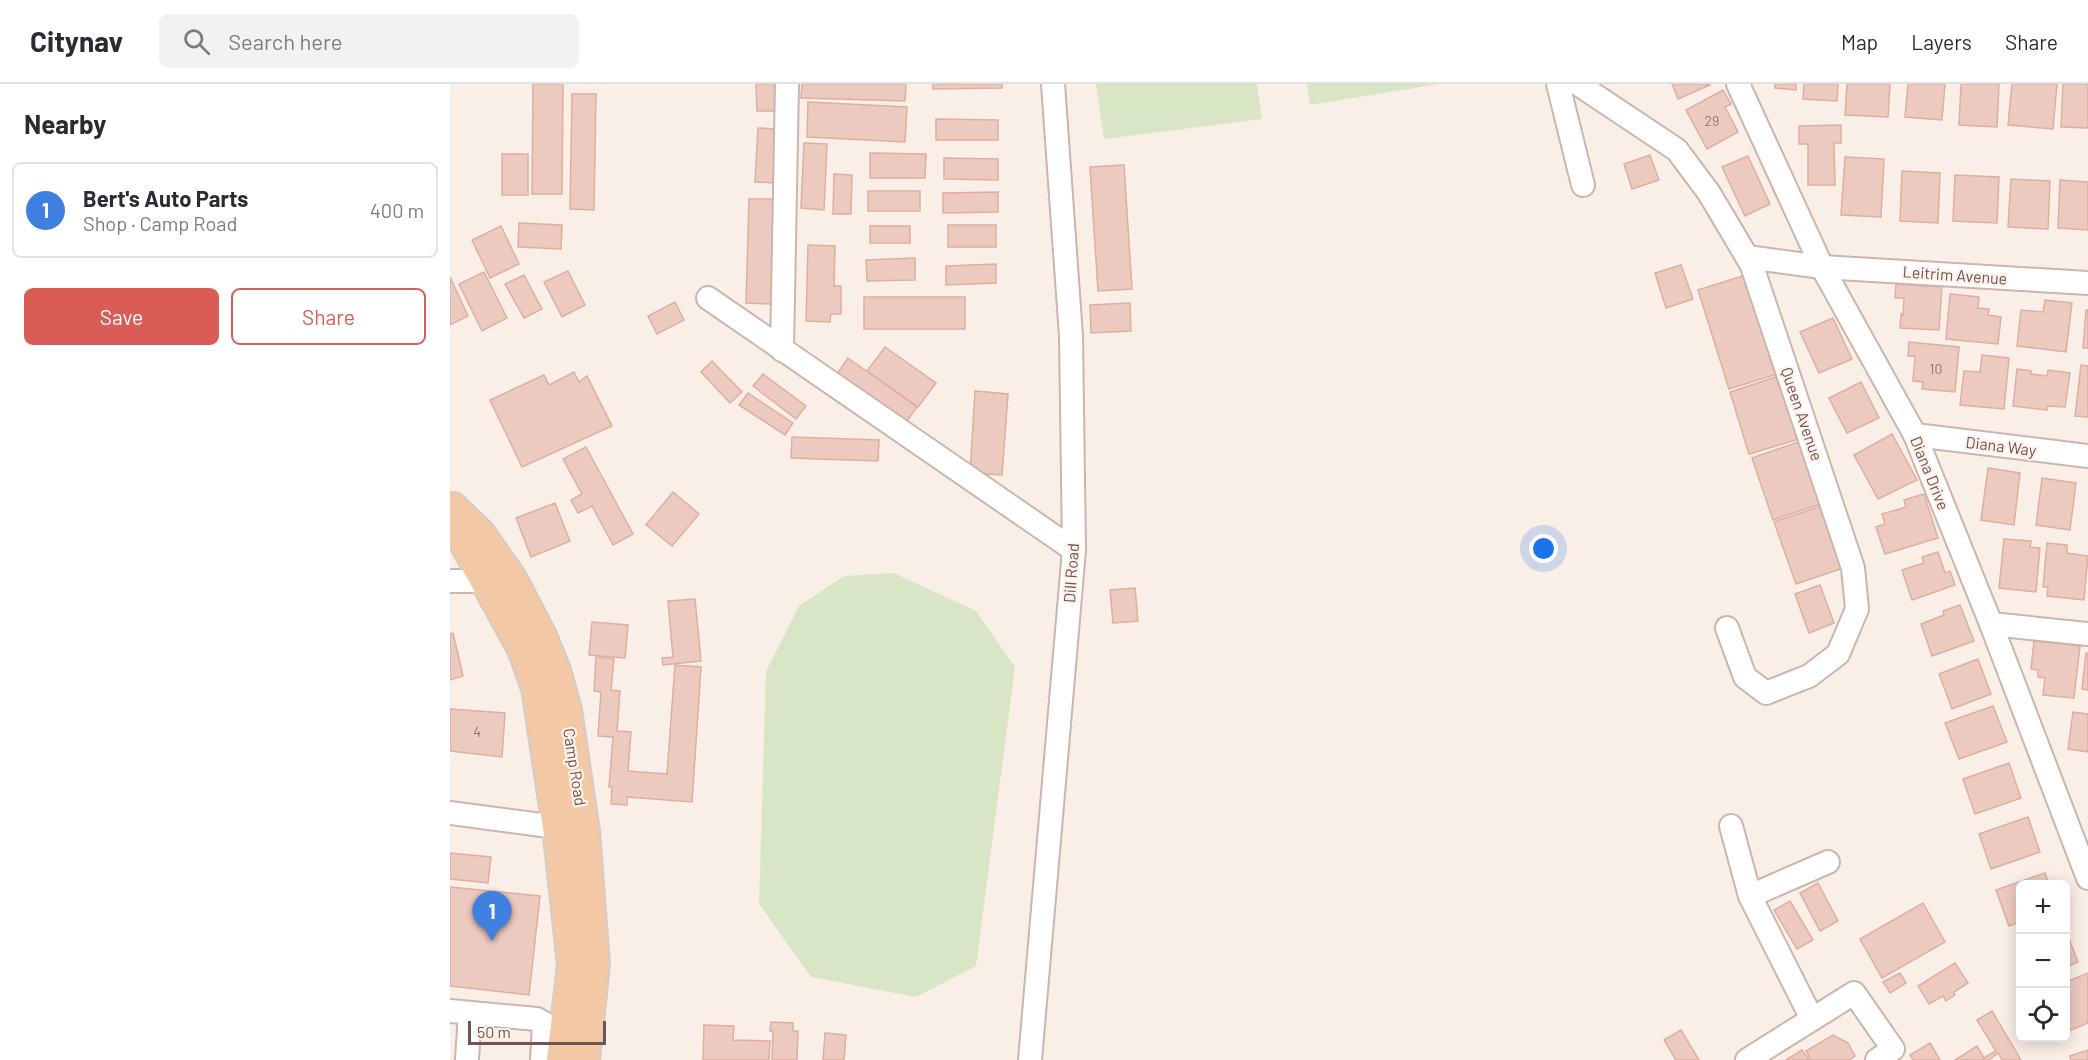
<!DOCTYPE html>
<meta charset="utf-8">
<style>
body{margin:0;font-family:Barlow,sans-serif;background:#f2f2f3;color:#2b2b33}
.controls{position:absolute;right:18px;bottom:18px;display:grid;overflow:hidden;border-radius:9px;box-shadow:0 3px 15px #0003}
.controls button{width:54px;height:54px;display:grid;place-items:center;padding:0;border:0;border-bottom:2px solid #e1e1e2;background:#fff;color:#2b2b33;font:30px sans-serif}
.scale{position:absolute;left:18px;bottom:15px;width:138px;box-sizing:border-box;padding-left:6px;border:3px solid #71544d;border-top:0;font-size:16px;line-height:21px;white-space:nowrap;color:#71544d;-webkit-text-stroke:4px #fdf3ec;paint-order:stroke}
.you{position:absolute;left:1094px;top:465px;width:21px;height:21px;margin:-15px;border:4px solid #fff;border-radius:50%;background:#1a73e8;box-shadow:0 0 0 9px #1a73e833}
.badge{display:grid;place-items:center;width:39px;height:39px;border-radius:50%;background:#d95c56;color:#fff;font-size:20px;font-weight:700}
.pin{position:absolute;translate:-50% -50px;filter:drop-shadow(0 2px 3px #0008)}
.pin::after{content:'';position:absolute;top:32px;width:21px;height:18px;background:inherit;clip-path:polygon(0 0,100% 0,50% 100%)}
.list{margin:0;padding:0;list-style:none}
h2{display:flex;justify-content:space-between;align-items:center;height:78px;margin:0;padding:0 24px;font-size:26px}
h2 small{font-size:20px;font-weight:400;color:#7c7c81}
.list li{display:grid;grid-template-columns:39px 1fr auto;gap:18px;align-items:center;box-sizing:border-box;height:96px;margin:0 12px 12px;padding:0 12px;border:2px solid #e1e1e2;border-radius:9px}
.list b{display:block;font-size:22px;white-space:nowrap}
.list p{margin:0;font-size:20px;white-space:nowrap;color:#7c7c81}
.list em{font-size:20px;font-style:normal;color:#7c7c81}
.actions{display:flex;gap:12px;padding:18px 24px}
.actions a{flex:1;padding:14px 0;border:2px solid #d95c56;border-radius:9px;text-align:center;font-size:21px;color:#d95c56}
.actions .main{background:#d95c56;color:#fff}
.icon{flex:none;width:33px;height:33px;fill:none;stroke:currentColor;stroke-width:2;stroke-linecap:round;stroke-linejoin:round}
.map{position:relative;flex:none;width:1638px;height:976px;overflow:hidden}
header{display:flex;align-items:center;gap:36px;box-sizing:border-box;height:84px;padding:0 30px;background:#fff;border-bottom:2px solid #e1e1e2}
header strong{font-size:28px}
nav{display:flex;gap:33px;margin-inline-start:auto;font-size:21px}
.search{width:420px;height:54px;background:#f2f2f3;display:flex;align-items:center;gap:15px;box-sizing:border-box;padding:0 21px;border-radius:9px;color:#7c7c81;font-size:22px}
main{display:flex}
aside{flex:1;background:#fff}
.map>svg:first-child{display:block}
.grass{fill:#d9e6c6}
.building{fill:#edcac0;stroke:#deaea2;stroke-width:1.5}
.lines{fill:none;stroke-linecap:round;stroke-linejoin:round}
.minor-casing{stroke:#cbb5ad;stroke-width:26}
.major-casing{stroke:#d4ccca;stroke-width:32}
.minor{stroke:#fff;stroke-width:22}
.major{stroke:#f3c8a4;stroke-width:28}
.labels{text-anchor:middle;stroke-width:4.5;stroke-linejoin:round;paint-order:stroke}
.number-label{font-size:14px;fill:#90726a}
.street-label{font-size:16px;fill:#71544d;stroke:#fdf3ec}
</style>
<header>
<strong>Citynav</strong>
<div class="search"><svg class="icon" aria-label="search" viewBox="0 0 24 24"><circle cx="10" cy="10" r="6"/><path d="M15 15l6 6"/></svg>Search here</div>
<nav><a>Map</a><a>Layers</a><a>Share</a></nav>
</header>
<main>
<aside>
<h2>Nearby<small></small></h2>
<ul class="list">
<li><span class="badge" style="background:#3f7fe0">1</span><div><b>Bert's Auto Parts</b><p>Shop · Camp Road</p></div><em>400 m</em></li>
</ul>
<div class="actions"><a class="main">Save</a><a>Share</a></div>
</aside>
<div class="map">
<svg width="1638" height="976" viewBox="0 0 1638 976">
<rect width="100%" height="100%" fill="#faefe6"/>
<g class="grass">
<polygon points="646,0 807,0 812,35 654,55"/>
<polygon points="857,0 990,0 860,21"/>
<polygon points="444,489 526,527 565,583 526,882 466,913 361,893 309,820 316,587 349,522 394,492"/>
</g>
<g class="building">
<polygon points="83,0 113,0 112,110 82,110"/>
<polygon points="306,0 327,0 327,27 307,27"/>
<polygon points="352,0 456,0 455,17 351,14"/>
<polygon points="483,0 552,0 552,4 483,5"/>
<polygon points="1222,0 1259,0 1260,1 1228,15"/>
<polygon points="1325,0 1346,0 1346,6 1325,4"/>
<polygon points="1354,0 1388,0 1387,17 1353,15"/>
<polygon points="1397,0 1440,0 1438,33 1395,31"/>
<polygon points="1458,0 1495,0 1492,36 1455,33"/>
<polygon points="1511,0 1549,0 1547,43 1509,41"/>
<polygon points="1562,0 1607,0 1603,45 1558,41"/>
<polygon points="1613,0 1638,0 1638,44 1611,43"/>
<polygon points="1273,6 1281,20 1275,23 1288,48 1257,65 1236,26"/>
<polygon points="122,10 146,10 144,126 120,125"/>
<polygon points="358,18 457,23 455,58 357,53"/>
<polygon points="486,35 548,36 548,56 486,56"/>
<polygon points="1391,41 1391,59 1384,59 1385,101 1358,101 1358,60 1349,60 1349,42"/>
<polygon points="308,44 329,45 326,99 305,98"/>
<polygon points="354,59 377,60 374,126 351,124"/>
<polygon points="420,69 476,70 475,94 420,94"/>
<rect x="52" y="70" width="26" height="41"/>
<polygon points="1200,71 1209,96 1182,105 1174,80"/>
<polygon points="1298,72 1320,120 1295,132 1272,83"/>
<polygon points="1395,73 1434,75 1431,133 1391,131"/>
<polygon points="494,74 548,75 548,96 494,95"/>
<polygon points="674,81 682,205 648,207 640,83"/>
<polygon points="1452,87 1490,89 1488,139 1450,137"/>
<polygon points="384,90 402,91 401,130 383,130"/>
<polygon points="1505,91 1549,93 1547,139 1503,137"/>
<polygon points="1561,95 1600,97 1598,145 1558,143"/>
<polygon points="1610,96 1638,98 1638,146 1608,144"/>
<rect x="418" y="107" width="52" height="20"/>
<polygon points="548,108 548,128 493,129 493,109"/>
<polygon points="299,115 324,115 321,220 296,219"/>
<polygon points="69,139 112,141 111,165 68,163"/>
<rect x="498" y="141" width="48" height="22"/>
<polygon points="51,142 69,180 40,194 22,156"/>
<rect x="420" y="142" width="40" height="17"/>
<polygon points="358,161 385,162 384,202 391,202 391,230 381,230 380,238 356,237"/>
<polygon points="465,174 465,196 417,197 416,176"/>
<polygon points="546,180 546,199 496,201 496,182"/>
<polygon points="1231,181 1243,215 1216,224 1205,189"/>
<polygon points="118,187 135,221 112,233 94,198"/>
<polygon points="34,188 57,234 32,247 9,200"/>
<polygon points="1299,190 1331,289 1279,305 1248,206"/>
<polygon points="74,191 92,225 74,234 55,200"/>
<polygon points="0,193 18,232 0,241"/>
<polygon points="1446,200 1492,203 1489,246 1450,244 1451,230 1453,231 1454,214 1445,214"/>
<polygon points="1500,210 1529,213 1528,224 1539,225 1538,231 1551,233 1548,260 1496,255"/>
<rect x="414" y="213" width="101" height="32"/>
<polygon points="1595,216 1622,219 1616,268 1567,262 1571,226 1593,228"/>
<polygon points="225,218 234,236 207,250 198,232"/>
<polygon points="680,219 681,247 641,249 640,221"/>
<polygon points="1636,226 1638,226 1638,264 1633,264"/>
<polygon points="1383,234 1402,275 1369,289 1350,248"/>
<polygon points="1459,258 1509,263 1505,308 1472,305 1473,298 1463,297 1465,272 1458,272"/>
<polygon points="435,263 486,299 468,323 417,287"/>
<polygon points="1532,271 1559,274 1554,325 1510,321 1514,287 1530,288"/>
<polygon points="398,274 467,323 452,344 384,294"/>
<polygon points="262,277 292,308 280,319 251,288"/>
<polygon points="1631,281 1638,282 1638,333 1625,332"/>
<polygon points="1567,285 1581,287 1581,290 1597,292 1598,286 1620,289 1615,323 1598,322 1597,326 1563,322"/>
<polygon points="124,288 129,298 137,292 162,342 72,383 40,316 94,291 99,301"/>
<polygon points="313,290 356,322 346,335 303,302"/>
<polygon points="1329,292 1349,355 1299,370 1280,308"/>
<polygon points="1411,298 1429,334 1397,349 1379,314"/>
<polygon points="525,307 558,310 552,391 520,389"/>
<polygon points="298,309 343,339 335,351 289,321"/>
<polygon points="1442,350 1467,396 1428,415 1404,371"/>
<polygon points="342,353 429,356 428,377 341,374"/>
<polygon points="1351,357 1373,419 1323,436 1302,374"/>
<polygon points="136,363 183,450 163,461 142,422 128,429 121,416 132,410 113,375"/>
<polygon points="1538,384 1570,389 1564,441 1531,436"/>
<polygon points="1592,394 1626,399 1620,446 1586,441"/>
<polygon points="223,408 249,430 222,462 196,441"/>
<polygon points="1474,410 1488,454 1435,470 1426,443 1435,440 1432,430 1456,423 1454,416"/>
<polygon points="105,419 120,457 81,473 66,434"/>
<polygon points="1374,421 1396,483 1346,500 1324,438"/>
<polygon points="1554,455 1581,457 1580,463 1590,464 1586,508 1549,504"/>
<polygon points="1597,459 1617,461 1617,469 1638,472 1634,516 1597,512 1598,503 1593,503"/>
<polygon points="1488,468 1495,489 1500,487 1505,501 1462,516 1452,486 1474,479 1472,473"/>
<polygon points="1370,501 1384,539 1359,549 1345,510"/>
<polygon points="685,504 688,537 663,539 660,506"/>
<polygon points="245,515 251,577 213,581 212,574 223,573 218,517"/>
<polygon points="1510,521 1524,557 1482,572 1471,540 1494,531 1493,527"/>
<polygon points="142,538 178,541 175,574 139,571"/>
<polygon points="3,549 13,592 0,596 0,550"/>
<polygon points="1584,557 1630,562 1624,614 1593,611 1595,594 1588,593 1588,586 1581,585"/>
<polygon points="1636,569 1638,569 1638,606 1632,605"/>
<polygon points="146,573 164,575 161,606 170,607 167,647 181,648 178,687 217,690 225,581 251,583 242,718 177,713 177,721 161,720 162,703 159,703 163,653 148,652 151,608 144,607"/>
<polygon points="1528,575 1541,610 1502,625 1489,590"/>
<polygon points="1543,622 1557,658 1509,675 1495,639"/>
<polygon points="0,625 55,629 52,673 0,667"/>
<polygon points="1623,628 1638,630 1638,668 1618,665"/>
<polygon points="1559,679 1571,714 1525,730 1513,695"/>
<polygon points="1578,733 1590,768 1541,785 1529,750"/>
<polygon points="0,769 41,773 38,799 0,795"/>
<polygon points="1595,789 1599,800 1570,800 1570,838 1559,842 1546,806"/>
<polygon points="1368,799 1388,837 1370,847 1350,809"/>
<polygon points="0,803 90,812 79,911 0,902"/>
<polygon points="1340,817 1363,856 1347,865 1324,826"/>
<polygon points="1473,819 1495,858 1432,894 1410,855"/>
<polygon points="1616,847 1628,878 1616,883"/>
<polygon points="1505,879 1518,899 1504,908 1505,911 1496,917 1493,912 1479,920 1468,902"/>
<polygon points="1450,889 1456,899 1440,909 1433,898"/>
<polygon points="1638,889 1638,939 1616,948 1616,898"/>
<polygon points="1542,927 1571,976 1552,976 1548,969 1539,976 1505,976 1527,962 1534,974 1546,967 1527,936"/>
<polygon points="321,938 343,939 343,947 348,947 347,976 322,976 323,947 320,947"/>
<polygon points="254,941 284,942 283,956 320,957 319,976 253,976"/>
<polygon points="1231,946 1249,976 1226,976 1214,956"/>
<polygon points="375,949 396,951 394,976 373,976"/>
<polygon points="1383,951 1398,959 1405,972 1399,976 1361,976 1356,967"/>
<polygon points="1480,959 1490,976 1463,976 1460,971"/>
<polygon points="1352,966 1359,976 1336,976"/>
<polygon points="1638,966 1638,976 1621,976 1620,972"/>
</g>
<g class="lines">
<defs>
<g id="minor">
<polyline points="1108,0 1133,101"/>
<polyline points="1128,0 1227,66 1259,109 1297,173 1302,182 1403,484 1407,525 1388,570 1359,592 1316,609 1295,593 1277,544"/>
<polyline points="1288,0 1372,183 1465,351 1541,540 1638,794"/>
<polyline points="1297,173 1372,183 1638,199"/>
<polyline points="258,214 624,466"/>
<polyline points="332,266 337,0"/>
<polyline points="1465,351 1638,372"/>
<polyline points="0,497 35,497"/>
<polyline points="1541,540 1638,550"/>
<polyline points="0,729 107,743"/>
<polyline points="1281,742 1300,812"/>
<polyline points="0,927 87,935 94,939 92,976"/>
<polyline points="1362,935 1300,812 1378,778"/>
<polyline points="17,975 20,929"/>
<polyline points="580,976 624,466 621,252 603,0"/>
<polyline points="1297,976 1404,909 1443,965 1427,976"/>
</g>
<g id="major">
<polyline points="3,423 31,450 63,496 91,550 106,586 117,626 135,747 145,880 135,976"/>
<polyline points="4,427 14,459 72,565 86,604 107,743 122,881 111,976"/>
</g>
</defs>
<use href="#minor" class="minor-casing"/>
<use href="#major" class="major-casing"/>
<use href="#minor" class="minor"/>
<use href="#major" class="major"/>
</g>
<g class="labels">
<g class="number-label">
<text x="1262" y="42">29</text>
<text x="1486" y="290">10</text>
<text x="27" y="653">4</text>
</g>
<g class="street-label">
<text transform="translate(1505 191) rotate(4)" y="6">Leitrim Avenue</text>
<text transform="translate(1352 330) rotate(71)" y="6">Queen Avenue</text>
<text transform="translate(1551 362) rotate(7)" y="6">Diana Way</text>
<text transform="translate(1480 389) rotate(68)" y="6">Diana Drive</text>
<text transform="translate(621 489) rotate(-86)" y="6">Dill Road</text>
<text transform="translate(125 683) rotate(81)" y="6">Camp Road</text>
</g>
</g>
</svg>
<div class="controls">
<button>+</button>
<button>−</button>
<button><svg class="icon" aria-label="locate" viewBox="0 0 24 24"><circle cx="12" cy="12" r="6"/><path d="M12 2v4M12 18v4M2 12h4M18 12h4"/></svg></button>
</div>
<div class="scale">50 m</div>
<div class="you"></div>
<div class="pin badge" style="left:42px;top:857px;background:#3f7fe0">1</div>
</div>
</main>
